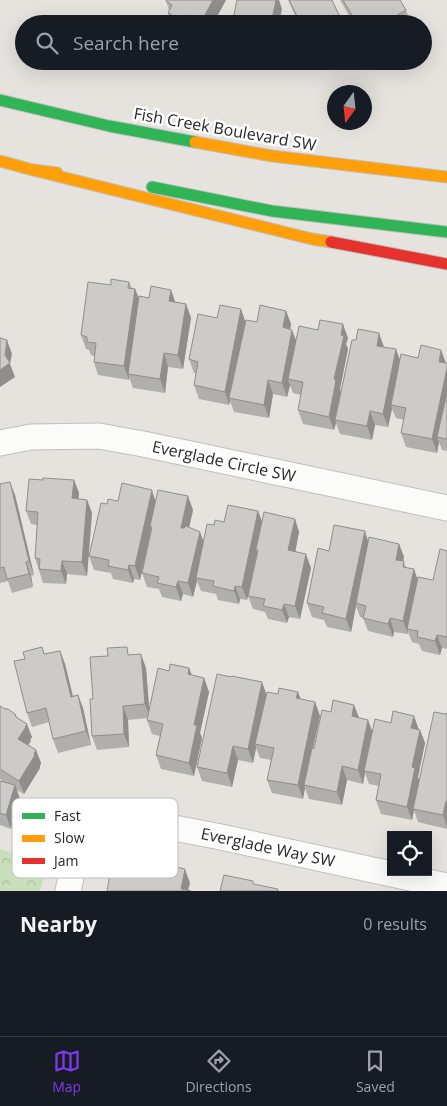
<!DOCTYPE html>
<style>
body{margin:0;font-family:"Open Sans",sans-serif;background:#20242c;color:#f1f3f6}
.controls{position:absolute;right:15px;bottom:15px;display:grid;overflow:hidden;border-radius:0px;box-shadow:0 5px 20px #0002}
.controls button{width:45px;height:45px;display:grid;place-items:center;padding:0;border:0;border-bottom:1px solid #363941;background:#171b24;color:#f1f3f6;font:25px sans-serif}
.compass{position:absolute;left:327px;top:85px;width:45px;height:45px;border-radius:50%;background:#171b24;box-shadow:0 5px 20px #0002;rotate:195deg}
.list{margin:0;padding:0;list-style:none}
h2{display:flex;justify-content:space-between;align-items:center;height:65px;margin:0;padding:0 20px;font-size:21px}
h2 small{font-size:16px;font-weight:400;color:#9ea1a6}
.icon{flex:none;width:28px;height:28px;fill:none;stroke:currentColor;stroke-width:2;stroke-linecap:round;stroke-linejoin:round}
.map{position:relative;flex:none;width:447px;height:891px;overflow:hidden}
.search{position:absolute;background:#171b24;box-shadow:0 5px 20px #0002;left:15px;right:15px;top:15px;height:55px;display:flex;align-items:center;gap:12px;box-sizing:border-box;padding:0 18px;border-radius:28px;color:#9ea1a6;font-size:19px}
.sheet{height:145px;background:#171b24}
nav{display:flex;justify-content:space-around;align-items:center;box-sizing:border-box;height:70px;border-top:1px solid #363941;background:#171b24;font-size:14px;color:#9ea1a6}
nav a{display:grid;justify-items:center;gap:2px}
nav .on{color:#7c3aed}
.map>svg:first-child{display:block}
.forest{fill:url(#forest-crowns)}
.lines{fill:none;stroke-linecap:round;stroke-linejoin:round}
.street-casing{stroke:#c0bfbf;stroke-width:27}
.fast-casing{stroke:#c0bfbf;stroke-width:13}
.slow-casing{stroke:#c0bfbf;stroke-width:13}
.jam-casing{stroke:#c0bfbf;stroke-width:13}
.street{stroke:#fbfbfa;stroke-width:25}
.fast{stroke:#30b455;stroke-width:11}
.slow{stroke:#ff9f0a;stroke-width:11}
.jam{stroke:#e5322d;stroke-width:11}
.wall{fill:#b0afac}
.shaded-wall{fill:#908e8c}
.building{fill:#cdcbc8;stroke:#908e8c}
.labels{text-anchor:middle;stroke-width:5;stroke-linejoin:round;paint-order:stroke}
.street-label{font-size:16px;fill:#282828;stroke:#fff}
.key{fill:#fff;stroke:#bebebe;stroke-width:1}
.key-label{font-size:14px;fill:#282828}
</style>
<div class="map">
<svg width="447" height="891" viewBox="0 0 447 891">
<defs>
<pattern id="forest-crowns" width="20" height="18" patternUnits="userSpaceOnUse" patternTransform="scale(1.25)"><rect width="20" height="18" fill="#c7dfba"/><path d="M2 6a3 3 0 1 1 6 0M12 15a3 3 0 1 1 6 0" fill="none" stroke="#abbfa0"/></pattern>
</defs>
<rect width="100%" height="100%" fill="#e6e3de"/>
<polygon class="forest" points="0,849 35,859 44,860 43,880 40,891 0,891"/>
<g class="lines">
<defs>
<g id="street">
<polyline points="0,443 31,437 99,436 143,444 447,508"/>
<polyline points="68,891 74,863 81,847 90,838 106,828 126,822 143,822 216,836 447,886"/>
</g>
<g id="fast">
<polyline points="0,100 109,126 195,142"/>
<polyline points="152,187 272,211 447,232"/>
</g>
<g id="slow">
<polyline points="195,142 272,156 447,177"/>
<polyline points="0,161 33,170 57,173"/>
<polyline points="33,170 312,239 331,242"/>
</g>
<polyline id="jam" points="331,242 447,264"/>
</defs>
<use href="#street" class="street-casing"/>
<use href="#fast" class="fast-casing"/>
<use href="#slow" class="slow-casing"/>
<use href="#jam" class="jam-casing"/>
<use href="#street" class="street"/>
<use href="#fast" class="fast"/>
<use href="#slow" class="slow"/>
<use href="#jam" class="jam"/>
</g>
<g class="wall">
<polygon points="166,0 226,0 213,24 172,24 168,13 169,10 166,1"/>
<polygon points="288,0 332,0 343,24 299,24"/>
<polygon points="340,0 400,0 406,10 411,24 354,24"/>
<polygon points="129,282 132,288 135,289 139,298 149,298 171,290 175,302 186,304 191,318 183,369 168,367 165,393 133,388 129,377 129,380 98,375 94,362 94,356 91,355 89,350 86,349 81,335 111,285"/>
<polygon points="286,311 291,324 290,329 296,340 348,338 346,344 348,349 340,389 341,392 384,347 400,359 447,363 447,451 442,450 439,442 437,453 406,447 401,433 404,420 396,418 392,409 388,427 375,425 372,440 340,434 336,423 334,430 303,424 298,410 301,395 293,393 290,385 287,397 273,394 269,418 234,412 230,401 229,405 199,399 194,385 196,373 194,373 189,359 217,318 257,322"/>
<polygon points="43,480 74,480 79,493 78,499 87,500 92,513 87,576 67,574 66,584 43,583 35,558 37,525 31,524 26,511"/>
<polygon points="0,484 15,495 34,575 31,576 33,587 12,593 8,581 0,583"/>
<polygon points="155,500 193,510 189,528 203,542 214,525 258,511 262,521 295,519 299,532 295,552 311,568 300,619 289,617 287,623 268,619 265,612 253,609 248,596 257,553 247,600 240,599 239,604 218,600 216,594 201,591 197,581 193,597 183,594 181,601 162,597 159,589 147,587 142,573 151,531 151,530 140,580 134,579 133,583 113,579 111,573 94,570 89,556 107,504 118,501"/>
<polygon points="368,542 399,544 404,557 403,561 406,567 417,579 433,580 447,551 447,649 442,648 440,655 422,651 419,644 412,642 408,632 408,634 394,632 393,637 368,631 363,618 360,617 356,606 351,632 327,627 324,620 312,617 307,603 329,551"/>
<polygon points="42,647 44,654 60,651 65,664 73,696 78,695 83,708 91,745 58,753 53,739 49,722 32,727 27,713 25,659"/>
<polygon points="130,655 146,668 149,709 169,671 189,668 192,675 204,678 209,692 200,733 202,738 194,776 161,769 156,755 160,736 152,734 147,720 147,718 128,720 129,747 97,750 92,736 93,699"/>
<polygon points="298,692 300,699 315,702 320,716 313,748 314,749 331,712 354,705 359,718 372,731 420,730 425,743 418,777 419,781 445,714 447,713 447,829 418,822 414,810 412,820 381,814 376,800 379,786 369,784 365,773 363,784 347,780 342,805 309,799 305,788 303,799 272,793 267,780 271,760 260,758 256,748 253,763 238,760 232,787 202,781 197,767 266,693 278,694"/>
<polygon points="0,706 15,714 17,718 32,737 28,745 36,750 41,763 40,766 40,768 24,794 17,790 20,799 11,829 0,825 0,781 4,782 0,779"/>
</g>
<g class="shaded-wall">
<polygon points="213,0 226,0 213,24 201,24 201,22"/>
<polygon points="276,0 279,0 282,9 279,24 271,24"/>
<polygon points="188,15 192,24 184,24 184,22"/>
<polygon points="135,289 140,302 128,374 129,377 129,380 124,366"/>
<polygon points="171,290 176,304 169,301"/>
<polygon points="186,304 191,318 183,369 178,355"/>
<polygon points="241,309 246,323 229,398 230,401 229,405 225,392"/>
<polygon points="286,311 291,324 288,341 283,327"/>
<polygon points="343,324 348,338 346,344 348,349 340,389 341,393 335,420 336,423 334,430 329,417"/>
<polygon points="292,330 297,343 288,379 290,385 287,397 282,383"/>
<polygon points="379,333 384,347 377,346"/>
<polygon points="7,340 12,354 10,364 15,377 0,387 0,370 5,355"/>
<polygon points="396,349 401,363 391,405 392,409 388,427 383,414"/>
<polygon points="441,350 446,363 439,362"/>
<polygon points="164,353 168,367 165,393 160,379"/>
<polygon points="447,368 447,406 437,437 439,442 437,453 432,439"/>
<polygon points="268,380 273,394 269,418 264,405"/>
<polygon points="370,411 375,425 372,440 367,426"/>
<polygon points="74,480 79,493 77,512 72,498"/>
<polygon points="10,482 15,495 34,575 29,561"/>
<polygon points="152,490 156,503 150,526 151,530 140,580 135,566"/>
<polygon points="188,496 193,510 186,541 181,528"/>
<polygon points="87,500 92,513 87,576 82,562"/>
<polygon points="258,511 263,525 256,549 257,553 247,600 242,587"/>
<polygon points="295,519 299,532 293,564 288,550"/>
<polygon points="365,531 369,544 356,603 356,606 351,632 346,619"/>
<polygon points="200,532 205,545 196,578 197,581 193,597 188,583"/>
<polygon points="399,544 404,557 401,573 396,560"/>
<polygon points="306,554 311,568 300,619 295,606"/>
<polygon points="62,561 67,574 66,584 61,571"/>
<polygon points="26,562 31,576 33,587 29,574"/>
<polygon points="129,565 134,579 133,583 128,570"/>
<polygon points="414,569 419,583 407,629 408,632 408,634 403,621"/>
<polygon points="178,581 183,594 181,601 176,587"/>
<polygon points="235,586 240,599 239,604 234,591"/>
<polygon points="284,604 289,617 287,623 282,610"/>
<polygon points="390,618 394,632 393,637 388,624"/>
<polygon points="437,635 442,648 440,655 435,641"/>
<polygon points="60,651 65,664 76,710 71,697"/>
<polygon points="141,654 146,668 150,718 145,704"/>
<polygon points="189,668 194,682 188,674"/>
<polygon points="204,678 209,692 200,733 202,738 194,776 189,763 194,725"/>
<polygon points="262,682 267,696 255,744 256,748 253,763 248,749"/>
<polygon points="298,692 303,705 296,698"/>
<polygon points="78,695 83,708 91,745 86,731"/>
<polygon points="315,702 320,716 305,785 304,785 305,788 303,799 298,785"/>
<polygon points="354,705 359,718 352,716"/>
<polygon points="123,706 128,720 129,747 124,734"/>
<polygon points="414,716 419,730 411,728"/>
<polygon points="368,720 373,733 364,771 365,773 363,784 358,770"/>
<polygon points="27,724 32,737 30,740 31,741 23,753 18,739"/>
<polygon points="420,730 425,743 418,777 420,782 412,820 407,807 412,767"/>
<polygon points="233,746 238,760 232,787 227,773"/>
<polygon points="36,750 41,763 40,766 40,768 24,794 19,781"/>
<polygon points="342,766 347,780 342,805 337,792"/>
<polygon points="15,785 20,799 11,829 6,815"/>
<polygon points="446,801 447,804 447,827 443,815"/>
<polygon points="185,869 190,883 188,891 181,889"/>
</g>
<g class="building">
<polygon points="166,0 213,0 201,22 188,15 184,22 168,13 172,5 166,1"/>
<polygon points="237,0 276,0 271,24 232,24"/>
<polygon points="289,0 332,0 343,24 301,24"/>
<polygon points="343,0 400,0 406,10 394,17 398,22 395,24 357,24"/>
<polygon points="111,279 129,282 128,288 135,289 124,366 94,362 96,343 87,342 87,337 81,335 88,282 111,285"/>
<polygon points="151,286 171,290 169,301 186,304 178,355 164,353 160,379 128,374 139,296 149,298"/>
<polygon points="220,305 241,309 225,392 194,385 198,362 189,359 198,314 217,318"/>
<polygon points="260,305 286,311 283,327 292,330 282,383 268,380 264,405 229,398 246,320 257,322"/>
<polygon points="320,320 343,324 341,335 344,336 334,379 336,380 329,417 298,410 303,382 288,379 299,326 318,330"/>
<polygon points="358,329 379,333 377,346 396,349 383,414 370,411 367,426 335,420 352,340 356,340"/>
<polygon points="0,338 7,340 5,355 10,363 0,370"/>
<polygon points="421,345 441,350 439,362 447,363 447,368 432,439 401,433 406,408 391,405 401,354 418,358"/>
<polygon points="447,393 447,439 437,437"/>
<polygon points="43,478 74,480 72,498 87,500 82,562 62,561 61,571 39,569 40,559 35,558 38,512 26,511 29,479 43,480"/>
<polygon points="10,482 29,561 26,562 29,574 7,579 4,567 0,568 0,484"/>
<polygon points="122,483 152,490 135,566 129,565 128,570 108,566 109,560 89,556 101,503 107,504 108,499 118,501"/>
<polygon points="158,490 188,496 181,528 184,528 186,526 200,532 188,583 178,581 176,587 157,583 159,577 142,573 152,527 150,526"/>
<polygon points="228,505 258,511 242,587 235,586 234,591 213,586 214,581 196,578 207,524 214,525 215,520 224,522"/>
<polygon points="264,512 295,519 288,550 306,554 295,606 284,604 282,610 263,606 265,599 248,596 258,550 256,549"/>
<polygon points="334,525 365,531 346,619 322,613 324,607 307,603 318,548 329,551"/>
<polygon points="369,537 399,544 396,560 404,561 403,567 414,569 403,621 390,618 388,624 363,618 366,606 356,603"/>
<polygon points="440,549 447,551 447,637 437,635 435,641 417,637 418,631 407,629 418,577 433,580"/>
<polygon points="42,647 44,654 60,651 71,697 78,695 86,731 53,739 46,708 27,713 14,661 25,659 23,652"/>
<polygon points="127,647 128,655 141,654 145,704 123,706 124,734 92,736 90,699 93,699 90,657 108,656 107,648"/>
<polygon points="170,664 189,668 188,674 204,678 194,725 197,725 189,763 156,755 163,724 147,720 158,668 169,671"/>
<polygon points="217,674 231,677 232,676 262,682 248,749 233,746 227,773 197,767"/>
<polygon points="279,688 298,692 296,698 315,702 298,785 267,780 274,748 255,744 267,692 278,694"/>
<polygon points="333,700 354,705 352,716 368,720 358,770 342,766 337,792 304,785 312,748 314,749 322,710 331,712"/>
<polygon points="0,706 5,709 8,709 15,714 16,717 27,724 25,727 26,727 18,739 36,750 34,754 35,755 19,781 0,769"/>
<polygon points="393,711 414,716 411,728 420,730 412,767 415,768 407,807 376,800 381,774 364,771 375,719 391,723"/>
<polygon points="434,712 445,714 447,713 447,801 446,801 443,815 413,809"/>
<polygon points="0,781 15,785 6,815 0,813"/>
<polygon points="131,855 161,862 160,863 185,869 181,889 191,891 107,891 110,874 126,877"/>
<polygon points="224,875 253,881 253,884 278,889 278,891 220,891"/>
</g>
<g class="labels">
<g class="street-label">
<text transform="translate(225 129) rotate(10)" y="6">Fish Creek Boulevard SW</text>
<text transform="translate(224 461) rotate(12)" y="6">Everglade Circle SW</text>
<text transform="translate(268 847) rotate(12)" y="6">Everglade Way SW</text>
</g>
</g>
<rect x="12" y="798" width="166" height="80" rx="8" class="key"/>
<rect x="22" y="813" width="23" height="6" fill="#30b455"/>
<rect x="22" y="835" width="23" height="7" fill="#ff9f0a"/>
<rect x="22" y="858" width="23" height="6" fill="#e5322d"/>
<g class="key-label">
<text x="54" y="821">Fast</text>
<text x="54" y="843">Slow</text>
<text x="54" y="866">Jam</text>
</g>
</svg>
<div class="controls">
<button><svg class="icon" aria-label="locate" viewBox="0 0 24 24"><circle cx="12" cy="12" r="6"/><path d="M12 2v4M12 18v4M2 12h4M18 12h4"/></svg></button>
</div>
<svg class="compass" viewBox="-18 -18 36 36"><path d="M0-13l5 13h-10z" fill="#e53935"/><path d="M0 13l5-13h-10z" fill="#9ea1a6"/></svg>
<div class="search"><svg class="icon" aria-label="search" viewBox="0 0 24 24"><circle cx="10" cy="10" r="6"/><path d="M15 15l6 6"/></svg>Search here</div>
</div>
<section class="sheet">
<h2>Nearby<small>0 results</small></h2>
<ul class="list">
</ul>
</section>
<nav>
<a class="on"><svg class="icon" aria-label="map" viewBox="0 0 24 24"><path d="M3 6l6-2 6 2 6-2v14l-6 2-6-2-6 2zM9 4v14M15 6v14"/></svg>Map</a>
<a><svg class="icon" aria-label="directions" viewBox="0 0 24 24"><path d="M12 3l9 9-9 9-9-9zM9 14v-3h6M13 9l2 2-2 2"/></svg>Directions</a>
<a><svg class="icon" aria-label="saved" viewBox="0 0 24 24"><path d="M7 4h10v16l-5-4-5 4z"/></svg>Saved</a>
</nav>
